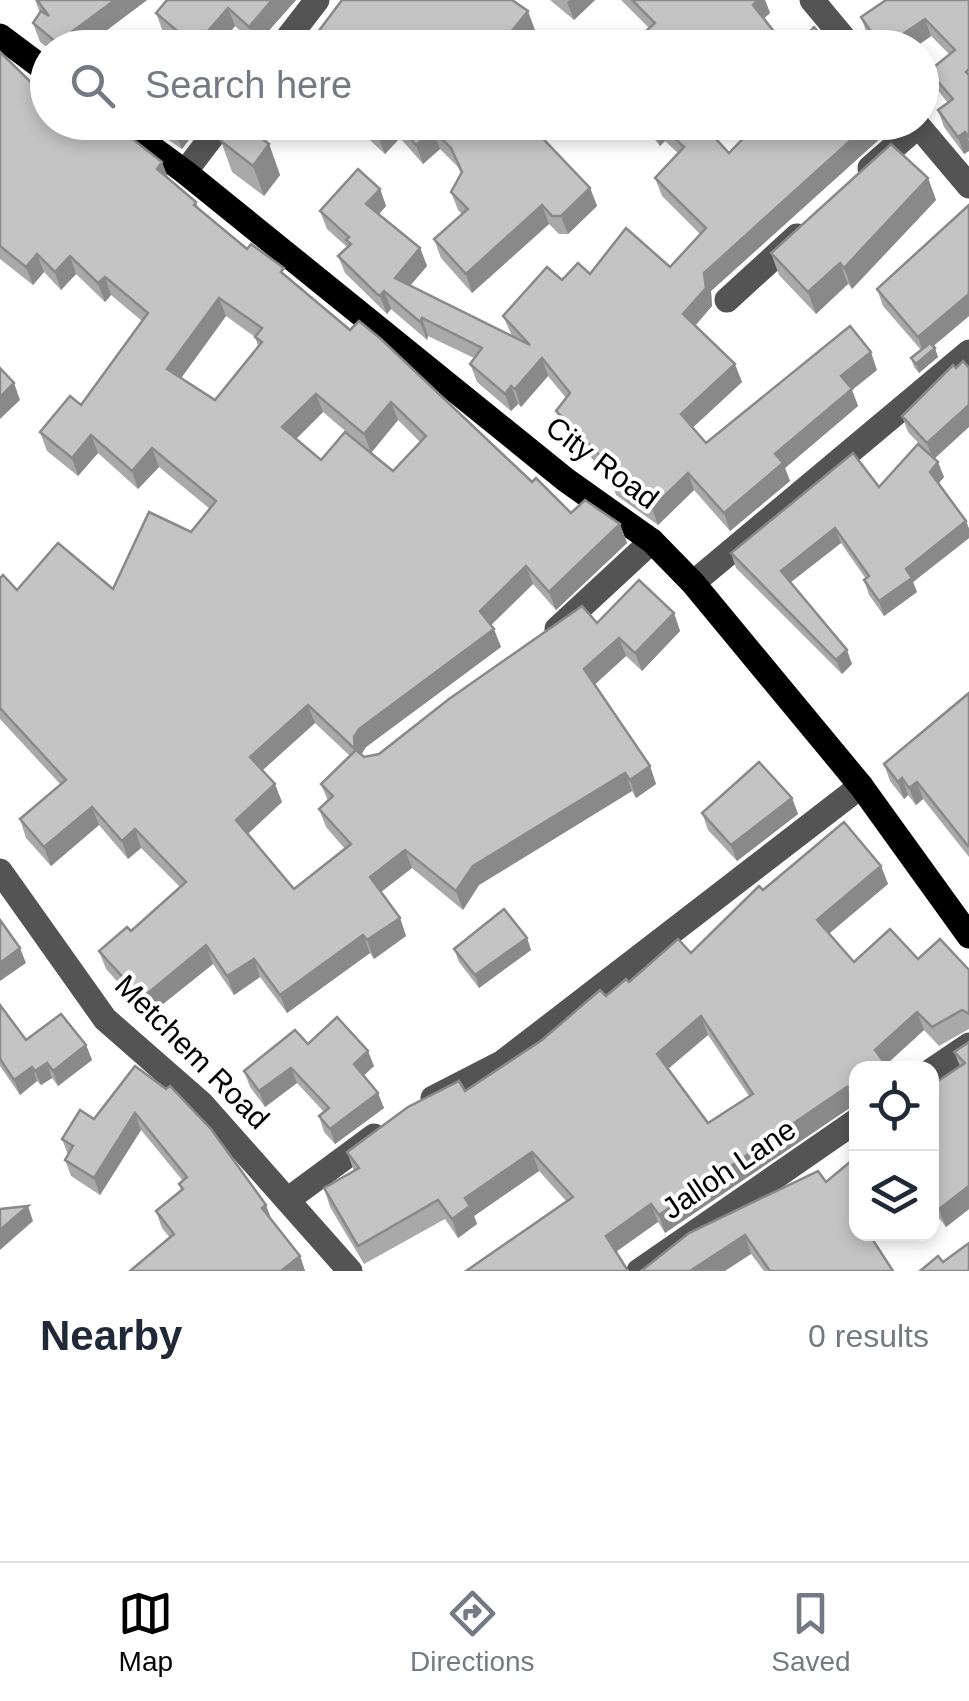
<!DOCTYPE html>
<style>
body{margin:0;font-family:Arial,sans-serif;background:#f2f2f3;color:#1f2937}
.controls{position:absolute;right:30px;bottom:30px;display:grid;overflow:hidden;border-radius:20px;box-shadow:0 5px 15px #0003}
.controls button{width:90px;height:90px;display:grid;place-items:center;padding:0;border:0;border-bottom:2px solid #e0e1e3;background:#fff;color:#1f2937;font:50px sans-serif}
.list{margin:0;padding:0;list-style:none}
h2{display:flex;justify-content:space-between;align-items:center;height:130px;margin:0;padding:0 40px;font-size:42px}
h2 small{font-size:32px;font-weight:400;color:#747a83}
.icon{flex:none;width:55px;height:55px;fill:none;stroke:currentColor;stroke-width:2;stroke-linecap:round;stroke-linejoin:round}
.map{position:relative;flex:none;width:969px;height:1271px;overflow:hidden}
.search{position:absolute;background:#fff;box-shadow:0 5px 15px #0003;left:30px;right:30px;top:30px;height:110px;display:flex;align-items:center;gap:25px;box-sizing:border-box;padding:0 35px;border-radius:55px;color:#747a83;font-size:38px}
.sheet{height:290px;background:#fff}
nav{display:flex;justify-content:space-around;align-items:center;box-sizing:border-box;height:140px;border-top:2px solid #e0e1e3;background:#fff;font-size:28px;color:#747a83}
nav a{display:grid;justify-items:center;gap:5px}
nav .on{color:#000}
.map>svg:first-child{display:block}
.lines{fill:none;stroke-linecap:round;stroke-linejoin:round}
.minor{stroke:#545454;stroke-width:25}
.major{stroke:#000;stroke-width:25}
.wall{fill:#a9a9a9;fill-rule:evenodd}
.shaded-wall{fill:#898989}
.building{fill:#c4c4c4;stroke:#898989;stroke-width:2.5;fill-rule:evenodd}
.labels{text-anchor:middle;stroke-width:8;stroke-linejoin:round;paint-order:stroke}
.street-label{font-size:30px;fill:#000;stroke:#fff}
</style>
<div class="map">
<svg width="969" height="1271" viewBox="0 0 969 1271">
<rect width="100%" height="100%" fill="#fff"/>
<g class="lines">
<g class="minor">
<polyline points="812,0 852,48"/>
<polyline points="280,48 317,0"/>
<polyline points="915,122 969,186"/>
<polyline points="870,168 918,126"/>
<polyline points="185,172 223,122"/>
<polyline points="727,300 797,236"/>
<polyline points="693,583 969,352"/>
<polyline points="557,629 652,541"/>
<polyline points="0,871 105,1019 202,1104 350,1271"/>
<polyline points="932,1070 969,1045"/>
<polyline points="433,1098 503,1062 861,786"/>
<polyline points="290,1198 374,1136"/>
<polyline points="639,1271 856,1121"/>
</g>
<g class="major">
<polyline points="0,36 48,72"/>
<polyline points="117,122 185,172 566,480 652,541 693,583 861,786 969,936"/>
</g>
</g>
<g class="wall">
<polygon points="35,0 147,0 91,42 101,48 48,48 40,42 33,23 40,13"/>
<polygon points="167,0 296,0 256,45 235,26 217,48 181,48 163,32 156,13"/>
<polygon points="550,0 595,0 574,20"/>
<polygon points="621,0 765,0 770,13 764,18 649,28"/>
<polygon points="969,0 969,151 964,154 944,127 938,110 948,103 936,88 929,71 949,54 931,36 914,48 877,48 867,34 861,17"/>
<path d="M0 52 48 122 168 178 196 202 199 209 247 249 288 279 571 513 620 524 627 543 556 610 533 584 491 625 501 647 366 747 361 754 364 757 379 754 597 623 674 613 680 631 642 671 626 656 595 684 650 766 656 784 636 798 632 791 479 885 463 910 412 868 381 892 400 918 406 936 374 959 370 953 287 1013 260 977 234 995 213 964 148 1016 106 969 99 951 131 931 180 887 141 848 128 859 99 825 51 866 26 838 20 819 61 785 0 719V578L17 590 113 589 191 532 210 509 159 467 138 489 98 453 78 476 47 451 40 432 81 405 142 321 111 295 105 302 76 274 61 290 44 272 33 285 0 259ZM226 316 255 337 258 346 215 400 181 378ZM323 412 371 453 398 420 420 442 393 471 321 460 296 439ZM315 723 350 756 321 784 328 801 319 809 326 827 345 849 294 889 248 834 282 802 263 770Z"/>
<polygon points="142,122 202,122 182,149"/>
<polygon points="350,122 529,122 528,124 590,188 597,206 568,234 559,234 549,224 472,293 441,258 434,239 462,214 458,210 451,192 461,174 458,167 440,149 423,164 400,138 385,154"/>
<polygon points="640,122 700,122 729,153 759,122 893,122 894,126 711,291 712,306 695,325 742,382 693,427 706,443 877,370 852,390 858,406 785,468 790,481 730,531 694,490 658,525 616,495 610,477 563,429 556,411 566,398 548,376 521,407 518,404 511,411 477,382 470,364 474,358 428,336 427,340 391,309 387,314 345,273 338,256 347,247 327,229 320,211 380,189 386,206 379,214 420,248 427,266 410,286 512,336 503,316 562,280 590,274 670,267 700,234 662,196 655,178 678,153 665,141 660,146"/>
<polygon points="221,141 269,144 280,175 264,196 232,172"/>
<polygon points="928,178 936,200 852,289 848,284 816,314 779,275 771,253"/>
<polygon points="969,205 969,316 933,346 938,357 919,373 914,367 911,358 921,350 883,306 877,289"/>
<polygon points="953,365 934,459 944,477 938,484 966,521 969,529 969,538 913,582 917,592 884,616 869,595 864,580 866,579 841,543 791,582 852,664 842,674 736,568 731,553 879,487 925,450 908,432 902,416"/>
<polygon points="969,693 969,857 923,799 916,805 908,795 904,799 890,781 884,764"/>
<polygon points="792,798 798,814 737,861 708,830 702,813"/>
<path d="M881 866 888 884 829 933 854 962 918 959 969 970V1029L939 1046 924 1030 886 1065 856 1068V1106L854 1105 665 1233 658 1222 472 1268 567 1202 539 1171 474 1216 477 1224 458 1238 445 1219 364 1264 330 1207 324 1188 354 1171 347 1152 465 1091 629 982 691 953 763 890ZM708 1035 749 1096 708 1123 668 1069Z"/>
<polygon points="527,938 531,950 479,988 459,962 454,949"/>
<polygon points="0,1005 26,1040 86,1045 92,1060 58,1086 52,1078 41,1085 37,1081 20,1095 0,1066"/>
<polygon points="969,1042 969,1209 946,1227 932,1209 932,1085 960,1066 954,1052"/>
<polygon points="308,1044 374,1066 364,1075 384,1108 335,1144 324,1132 319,1116 324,1112 297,1083 265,1107 250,1087 244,1071"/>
<polygon points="135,1066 272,1221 300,1256 305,1271 130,1271 170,1238 162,1228 156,1211 181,1190 179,1184 183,1181 141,1130 100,1195 71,1176 65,1160 68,1155 62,1139 94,1119"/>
<polygon points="689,1233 856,1234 893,1271 764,1271 751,1254"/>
</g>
<g class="shaded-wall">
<polygon points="115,0 147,0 83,48 73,31"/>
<polygon points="272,0 296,0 256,45 249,27"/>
<polygon points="570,0 595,0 574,20 567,2"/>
<polygon points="758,0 765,0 770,13 760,22 753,5"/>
<polygon points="228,8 235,26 217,48 195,48 195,46"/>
<polygon points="528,11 535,30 520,48 498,48"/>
<polygon points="925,19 931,36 914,48 883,48"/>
<polygon points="181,122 202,122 182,149 175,131"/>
<polygon points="390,122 394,122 400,138 385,154 378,136"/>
<polygon points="871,122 893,122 894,126 711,291 712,306 690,332 683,314 704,273"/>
<polygon points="659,123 665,141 660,146 654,128"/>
<polygon points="433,130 440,149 423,164 416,145"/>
<polygon points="965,132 969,142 969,151 964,154 958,137"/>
<polygon points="269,144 280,175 264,196 253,166"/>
<polygon points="162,162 169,180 157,169"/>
<polygon points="928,178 936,200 852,289 844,268"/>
<polygon points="590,188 597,206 568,234 561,216"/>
<polygon points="380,189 386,206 372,222 366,204"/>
<polygon points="542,205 549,224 472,293 466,274"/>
<polygon points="420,248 427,266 401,296 395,278"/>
<polygon points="37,254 44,272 33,285 26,267"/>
<polygon points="70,256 76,274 61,290 55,272"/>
<polygon points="840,263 848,284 816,314 808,292"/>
<polygon points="105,277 111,295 105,302 98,283"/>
<polygon points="384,291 391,309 387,314 380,296"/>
<polygon points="969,294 969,316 924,354 918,337"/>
<polygon points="219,298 226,316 174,388 167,369"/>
<polygon points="422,318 428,336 427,340 420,322"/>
<polygon points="935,348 938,357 919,373 916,364"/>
<polygon points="871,352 877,370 852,390 858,406 785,468 790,481 730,531 724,513 841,376"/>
<polygon points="542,358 548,376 521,407 515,389"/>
<polygon points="735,364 742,382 688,432 681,414"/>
<polygon points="14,383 20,400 0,419 0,397"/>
<polygon points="511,386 518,404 511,411 505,394"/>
<polygon points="316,394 323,412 289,446 282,427"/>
<polygon points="391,402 398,420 371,453 364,434"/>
<polygon points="969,405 969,427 933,460 927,443"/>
<polygon points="91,435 98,453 78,476 72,458"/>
<polygon points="152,448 159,467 138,489 132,471"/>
<polygon points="938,462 944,477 935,487 930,472"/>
<polygon points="688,473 694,490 658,525 652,508"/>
<polygon points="966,521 969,529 969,538 913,582 917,592 884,616 879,601 906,569"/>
<polygon points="620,524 627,543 556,610 549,592"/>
<polygon points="835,528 841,543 787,585 781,571"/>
<polygon points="526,566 533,584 487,629 480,611"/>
<polygon points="674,613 680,631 642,671 635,653"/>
<polygon points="494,629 501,647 366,747 361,755 362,767 355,749 354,737 359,729"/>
<polygon points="619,638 626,656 591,688 584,669"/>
<polygon points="847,650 852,664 842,674 836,660"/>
<polygon points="308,705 315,723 257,775 250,757"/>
<polygon points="650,766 656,784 636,798 630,780"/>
<polygon points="625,773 632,791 479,885 463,910 456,891 473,866"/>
<polygon points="902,778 908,795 904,799 898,782"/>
<polygon points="917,782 923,799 916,805 909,788"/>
<polygon points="275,784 282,802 243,838 236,820"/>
<polygon points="792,798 798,814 737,861 731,845"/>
<polygon points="92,807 99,825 51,866 44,847"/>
<polygon points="135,829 141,848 128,859 122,841"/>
<polygon points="405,850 412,868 377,895 370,877"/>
<polygon points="881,866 888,884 824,938 817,920"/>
<polygon points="400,918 406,936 374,959 367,940"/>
<polygon points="363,935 370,953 287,1013 280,995"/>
<polygon points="527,938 531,950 479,988 475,975"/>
<polygon points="206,945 213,964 148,1016 142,998"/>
<polygon points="20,948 26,963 0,981 0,963"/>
<polygon points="254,959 260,977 234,995 227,976"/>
<polygon points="917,1012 924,1030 882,1068 875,1050"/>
<polygon points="701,1016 708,1035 663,1073 657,1054"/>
<polygon points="86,1045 92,1060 58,1086 53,1071"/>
<polygon points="368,1051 374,1066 360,1079 354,1064"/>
<polygon points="47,1063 52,1078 41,1085 35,1071"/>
<polygon points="32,1067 37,1081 20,1095 14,1080"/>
<polygon points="291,1068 297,1083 265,1107 259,1091"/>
<polygon points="847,1087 854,1105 665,1233 659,1215"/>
<polygon points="378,1093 384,1108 335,1144 330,1129"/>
<polygon points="135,1113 141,1130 100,1195 94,1178"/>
<polygon points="532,1152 539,1171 474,1216 477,1224 458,1238 452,1219 465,1198"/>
<polygon points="969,1186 969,1209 946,1227 939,1209"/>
<polygon points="651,1204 658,1222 613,1254 606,1236"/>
<polygon points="266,1205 272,1221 262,1208"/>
<polygon points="28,1206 33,1221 0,1250 0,1230"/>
<polygon points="745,1235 751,1254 725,1271 690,1271"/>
<polygon points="300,1256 305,1271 281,1271"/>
</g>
<g class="building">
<polygon points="37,0 115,0 73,31 101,48 63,48 33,23 41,11 49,16"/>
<polygon points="167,0 272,0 249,27 228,8 195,46 156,13"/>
<polygon points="342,0 512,0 528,11 498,48 306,48"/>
<polygon points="632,0 758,0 753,5 787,48 627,48 655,23"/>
<polygon points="886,0 969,0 969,69 966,72 969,75 969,137 965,132 958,137 938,110 953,99 929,71 955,50 925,19 882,48 861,17"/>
<polygon points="814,27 832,48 794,48"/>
<path d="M0 52 48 99V122H81L85 126 88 122H111L162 162 157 169 196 202 194 205 247 249 251 244 284 268 281 272 350 330 359 321 381 339 532 482 536 478 571 513 585 500 620 524 549 592 526 566 480 611 494 629 359 729 354 737 355 749 308 705 250 757 275 784 236 820 294 889 351 844 319 809 333 796 321 784 356 750 364 757 379 754 449 699 582 606 597 623 639 580 674 613 635 653 619 638 584 669 650 766 630 780 625 773 473 866 456 891 405 850 370 877 400 918 367 940 363 935 280 995 254 959 227 976 206 945 142 998 99 951 127 927 131 931 186 882 135 829 122 841 92 807 44 847 20 819 66 780 0 708V578L3 575 17 590 58 543 113 589 149 512 191 532 216 501 152 448 132 471 91 435 72 458 40 432 70 396 81 405 148 313 105 277 98 283 70 256 55 272 37 254 26 267 0 246ZM219 298 262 328 255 337 262 342 215 400 167 369ZM316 394 364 434 391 402 426 436 393 471 345 432 321 460 282 427Z"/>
<polygon points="163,122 181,122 175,131"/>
<polygon points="235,122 240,122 269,144 253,166 221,141"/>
<polygon points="364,122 390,122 378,136"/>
<polygon points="396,122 527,122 590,188 561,216 552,216 542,205 466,274 434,239 468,209 451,192 462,172 451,148 433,130 416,145"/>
<polygon points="649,122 700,122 729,153 759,122 871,122 704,273 706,288 683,314 735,364 681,414 706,443 850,326 871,352 841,376 852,389 775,454 783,463 724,513 688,473 652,508 609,478 616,472 556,411 570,393 542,358 515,389 511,386 505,394 470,364 482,348 422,318 420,322 384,291 380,296 376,293 338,256 351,244 346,240 349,237 320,211 358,169 380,189 366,204 420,248 395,278 530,345 503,316 547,267 562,280 578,263 590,274 626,228 670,267 706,228 655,178 684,147 659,123 654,128"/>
<polygon points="891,144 928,178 844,268 840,263 808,292 771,253"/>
<polygon points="969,205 969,294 918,337 877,289"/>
<polygon points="930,343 935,348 916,364 911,358"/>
<polygon points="963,361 969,368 969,405 927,443 902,416 953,365 956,368"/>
<polygon points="0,368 14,383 0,397"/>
<polygon points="918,444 938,462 930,472 966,521 906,569 912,578 879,601 864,580 869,576 835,528 781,571 847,650 836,660 731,553 853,453 879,487"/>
<polygon points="969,693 969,845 968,846 917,782 909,788 902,778 898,782 884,764"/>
<polygon points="759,762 792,798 731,845 702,813"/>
<path d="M844 822 881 866 817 920 854 962 890 929 918 959 940 939 969 970V1014L962 1010 932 1027 917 1012 875 1050 888 1068H856V1091L847 1087 659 1215 651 1204 606 1236 628 1271H466L573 1197 532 1152 465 1198 470 1206 452 1219 438 1200 358 1246 324 1188 359 1168 347 1152 408 1107 459 1081 465 1091 542 1040 600 990 606 996 626 979 629 982 678 939 691 953 759 886 763 890ZM701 1016 753 1094 708 1123 657 1054Z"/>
<polygon points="504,909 527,938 475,975 454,949"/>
<polygon points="0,920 20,948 0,963"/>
<polygon points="0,1005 26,1040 61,1014 86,1045 53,1071 47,1063 35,1071 32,1067 14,1080 0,1059"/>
<polygon points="337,1017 368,1051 354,1064 378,1093 330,1129 319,1116 329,1108 291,1068 259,1091 244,1071 295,1030 308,1044"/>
<polygon points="969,1042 969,1186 939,1209 932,1199 932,1085 965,1063 954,1052"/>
<polygon points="135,1066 166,1089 170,1086 211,1129 266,1205 262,1208 300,1256 281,1271 130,1271 174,1234 156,1211 183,1189 179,1184 187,1177 135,1113 94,1178 65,1160 73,1146 62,1139 80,1110 94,1119"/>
<polygon points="856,1157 856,1234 869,1234 893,1271 770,1271 745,1235 690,1271 641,1271 689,1233 818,1171 826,1182"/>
<polygon points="28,1206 0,1230 0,1209"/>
<polygon points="969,1243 969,1271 920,1271 938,1256 943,1262"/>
</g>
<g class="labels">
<g class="street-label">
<text transform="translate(602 463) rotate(37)" y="10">City Road</text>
<text transform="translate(192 1052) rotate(45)" y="10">Metchem Road</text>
<text transform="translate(729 1169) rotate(-34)" y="10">Jalloh Lane</text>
</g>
</g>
</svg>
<div class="controls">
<button><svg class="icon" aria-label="locate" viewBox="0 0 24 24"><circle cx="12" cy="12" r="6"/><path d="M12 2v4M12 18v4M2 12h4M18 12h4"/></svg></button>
<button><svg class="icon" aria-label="layers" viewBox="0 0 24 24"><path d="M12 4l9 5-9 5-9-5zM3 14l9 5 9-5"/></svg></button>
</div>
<div class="search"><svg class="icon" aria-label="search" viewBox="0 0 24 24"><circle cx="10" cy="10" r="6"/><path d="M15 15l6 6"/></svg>Search here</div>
</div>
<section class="sheet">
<h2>Nearby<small>0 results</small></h2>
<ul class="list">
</ul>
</section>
<nav>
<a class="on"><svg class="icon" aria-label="map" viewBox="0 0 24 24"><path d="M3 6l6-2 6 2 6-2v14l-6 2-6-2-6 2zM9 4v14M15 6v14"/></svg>Map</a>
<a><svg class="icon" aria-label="directions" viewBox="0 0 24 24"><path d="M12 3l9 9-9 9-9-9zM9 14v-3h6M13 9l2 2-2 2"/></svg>Directions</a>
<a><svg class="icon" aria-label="saved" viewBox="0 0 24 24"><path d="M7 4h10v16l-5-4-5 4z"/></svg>Saved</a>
</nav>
